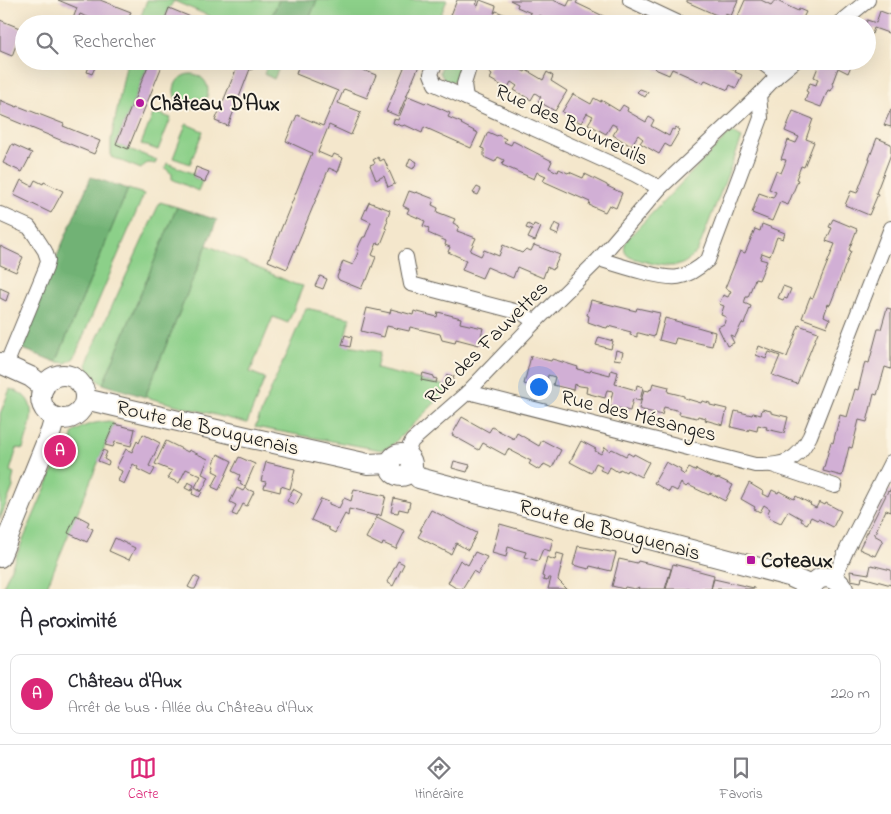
<!DOCTYPE html>
<html lang="fr">
<meta charset="utf-8">
<style>
body{margin:0;font-family:"Indie Flower",sans-serif;background:#f2f2f3;color:#2b2b33}
.you{position:absolute;left:538px;top:386px;width:18px;height:18px;margin:-12px;border:4px solid #fff;border-radius:50%;background:#1a73e8;box-shadow:0 0 0 8px #1a73e833}
.badge{display:grid;place-items:center;width:32px;height:32px;border-radius:50%;background:#db2777;color:#fff;font-size:16px;font-weight:700}
.pin{position:absolute;translate:-50% -50%;border:2px solid #fff;box-shadow:0 1px 5px #0006}
.list{margin:0;padding:0;list-style:none}
h2{display:flex;justify-content:space-between;align-items:center;height:65px;margin:0;padding:0 20px;font-size:21px}
h2 small{font-size:16px;font-weight:400;color:#7c7c81}
.list li{display:grid;grid-template-columns:32px 1fr auto;gap:15px;align-items:center;box-sizing:border-box;height:80px;margin:0 10px 10px;padding:0 10px;border:1px solid #e1e1e2;border-radius:10px}
.list b{display:block;font-size:19px;white-space:nowrap}
.list p{margin:0;font-size:16px;white-space:nowrap;color:#7c7c81}
.list em{font-size:16px;font-style:normal;color:#7c7c81}
.icon{flex:none;width:28px;height:28px;fill:none;stroke:currentColor;stroke-width:2;stroke-linecap:round;stroke-linejoin:round}
.map{position:relative;flex:none;width:891px;height:589px;overflow:hidden}
.search{position:absolute;background:#fff;box-shadow:0 5px 20px #0002;left:15px;right:15px;top:15px;height:55px;display:flex;align-items:center;gap:12px;box-sizing:border-box;padding:0 18px;border-radius:28px;color:#7c7c81;font-size:19px}
.sheet{height:155px;background:#fff}
nav{display:flex;justify-content:space-around;align-items:center;box-sizing:border-box;height:70px;border-top:1px solid #e1e1e2;background:#fff;font-size:14px;color:#7c7c81}
nav a{display:grid;justify-items:center;gap:2px}
nav .on{color:#db2777}
.map>svg:first-child{display:block}
.green{fill:#8cd089;stroke:#547652}
.forest{fill:#71b275;stroke:#466748}
.building{fill:#d1afd5}
.lines{fill:none;stroke-linecap:round;stroke-linejoin:round}
.street-casing{stroke:#68635a;stroke-width:16}
.secondary-casing{stroke:#68635a;stroke-width:22}
.street{stroke:#fff;stroke-width:14}
.secondary{stroke:#fff;stroke-width:20}
.poi-dot{fill:#b5179e;stroke:#fcf5e5;stroke-width:2}
.labels{text-anchor:middle;stroke-width:4;stroke-linejoin:round;paint-order:stroke}
.poi-label{font-size:21px;font-weight:bold;fill:#1c1c1c;stroke:#fcf5e5;text-anchor:start}
.street-label{font-size:21px;fill:#1c1c1c;stroke:#fcf5e5}
</style>
<div class="map">
<svg width="891" height="589" viewBox="0 0 891 589">
<rect width="100%" height="100%" fill="#fcf5e5"/>
<filter id="ink" filterUnits="userSpaceOnUse"><feTurbulence type="fractalNoise" baseFrequency=".02" numOctaves="2"/><feDisplacementMap in="SourceGraphic" scale="10" xChannelSelector="R" yChannelSelector="G"/><feConvolveMatrix kernelMatrix="1 2 1 2 8 2 1 2 1" color-interpolation-filters="sRGB"/></filter>
<filter id="wash" filterUnits="userSpaceOnUse"><feTurbulence type="fractalNoise" baseFrequency=".0096" numOctaves="4" result="noise"/><feDisplacementMap in="SourceGraphic" scale="20" xChannelSelector="R" yChannelSelector="G"/><feGaussianBlur stdDeviation="1.12" result="paint"/><feColorMatrix in="noise" values="0 0 0 0 0 0 0 0 0 0 0 0 0 0 0 0 0 1.4 0 .05"/><feComposite in="paint" operator="in"/></filter>
<g filter="url(#wash)">
<rect width="100%" height="100%" fill="#f4e7cc"/>
<g class="green">
<polygon points="147,0 279,0 270,20 279,24 228,24 174,1 169,8 163,24 138,24"/>
<polygon points="317,0 447,0 437,24 357,24 354,23 354,24 307,24"/>
<path d="M127 61H150L116 144 157 160 155 164C148 162 145 163 141 169L111 157V140Z"/>
<polygon points="269,61 282,61 274,79 264,74"/>
<path d="M443 61H463C461 72 462 77 451 82L444 80 440 72Z"/>
<circle cx="191" cy="91" r="17"/>
<polygon points="154,112 171,118 158,150 141,144"/>
<polygon points="186,124 203,131 190,164 173,158"/>
<path d="M731 132 742 138 698 250C695 254 691 258 687 261 673 272 648 262 632 258 622 254 623 245 629 237Z"/>
<polygon points="167,163 194,174 193,177 202,181 198,191 172,179 172,174 165,168"/>
<polygon points="128,189 144,194 74,358 66,363 56,362"/>
<path d="M160 202 177 207 103 384C95 380 95 374 88 371L87 363 91 352Z"/>
<polygon points="207,245 294,284 303,286 288,323 273,317 250,372 265,378 247,423 145,397"/>
<polygon points="306,308 350,318 343,345 380,352 376,369 451,387 391,446 381,450 255,427"/>
<path d="M10 389C15 391 20 392 24 396 39 409 27 434 23 449L17 448 10 471 14 473 12 482 13 487 0 519V414Z"/>
<path d="M109 421 114 424 46 589H2L54 468C60 456 73 448 72 434 84 424 93 423 109 421Z"/>
</g>
<g class="forest">
<polygon points="279,0 317,0 307,24 279,24 270,20"/>
<polygon points="91,177 128,189 56,362 18,347"/>
<polygon points="177,207 217,220 145,397 103,384"/>
</g>
<g id="blocks">
<g class="building">
<polygon points="58,0 100,0 131,12 126,24 97,24 98,22 94,20 92,24 88,24 90,18 80,14 76,24 71,24 77,8"/>
<polygon points="457,0 478,0 476,5 478,6 480,0 496,6 494,13 495,13 496,11 511,17 508,24 471,24 451,15"/>
<polygon points="510,0 553,0 567,6 570,0 578,0 576,3 620,24 576,24 568,20 567,24 546,24 548,19 539,15 536,22 528,19 531,13 517,7 518,4"/>
<polygon points="687,0 738,0 731,16 725,14 723,18 687,2"/>
<polygon points="745,0 761,0 771,5 775,0 798,11 799,9 806,12 800,24 769,24 765,22 764,24 756,24 738,16"/>
<polygon points="169,8 198,20 198,22 203,24 163,24"/>
<polygon points="880,11 891,15 891,34 874,28 872,34 867,32 867,24 866,24 867,20 876,23"/>
<polygon points="0,20 22,29 12,56 0,51"/>
<polygon points="91,61 97,63 92,74 87,72"/>
<polygon points="150,61 164,61 128,149 116,144"/>
<polygon points="230,61 256,61 252,70 250,69 228,126 215,121 238,65"/>
<polygon points="294,61 355,61 353,66 376,75 367,98 344,89 338,103 361,112 351,135 329,125 318,152 332,158 334,154 343,158 338,172 329,168 287,269 268,261 312,153 286,141 297,115 323,126 338,91 296,74 298,67 292,65"/>
<polygon points="402,61 421,61 398,116 386,111 406,63"/>
<polygon points="493,61 518,61 522,63 519,69 525,72 526,70 543,80 547,72 553,76 551,81 567,91 555,111 538,101 541,97 535,93 531,100 514,90 517,86 511,82 507,89 490,79 492,75 487,71"/>
<polygon points="659,61 700,61 711,66 713,61 716,61 736,70 735,72 742,75 736,88 730,85 728,90 705,80 703,83 672,69 669,75 655,69"/>
<polygon points="832,61 853,61 848,73 838,68 832,84 834,85 831,91 828,90 821,107 805,101 808,92 806,91 810,83 816,85 818,79 814,77 820,62 830,66"/>
<polygon points="640,89 648,92 645,97 637,92"/>
<polygon points="573,94 591,104 594,98 601,102 601,100 619,111 623,105 628,108 627,111 646,122 649,117 654,120 651,126 669,136 672,129 674,130 676,127 680,130 670,147 665,144 659,154 640,143 643,139 638,135 631,146 613,135 618,127 612,124 606,134 588,124 593,116 587,113 581,123 562,112"/>
<polygon points="408,96 425,103 426,102 450,113 448,117 462,123 461,124 478,133 471,148 424,127 422,133 405,125 402,126 393,123 394,119 398,120"/>
<polygon points="0,100 17,107 18,106 64,124 63,126 100,141 94,154 0,115"/>
<polygon points="891,109 891,127 884,125"/>
<polygon points="793,111 813,119 806,139 814,142 804,167 801,166 796,179 798,180 788,205 780,202 772,221 752,213 759,193 773,198 776,192 769,189 776,171 781,173 784,166 786,160 781,159 788,140 796,143 799,137 785,131"/>
<polygon points="488,132 497,136 498,135 506,139 504,142 511,145 513,141 552,161 549,168 558,172 559,169 568,173 569,172 583,178 585,174 607,185 607,186 622,193 616,208 609,205 605,212 589,205 590,202 543,181 546,176 537,172 534,179 502,165 504,160 498,157 495,162 484,157 484,149 481,148"/>
<polygon points="877,138 891,144 891,154 876,193 878,194 869,215 845,205 851,191 857,193 870,159 869,159"/>
<polygon points="12,144 32,153 22,172 3,163"/>
<polygon points="378,157 380,161 384,159 395,184 388,187 384,176 376,180 370,165 375,163 373,160"/>
<polygon points="410,158 417,162 413,169 407,166"/>
<polygon points="196,167 209,172 205,182 193,177"/>
<polygon points="21,180 32,186 35,180 43,184 44,182 63,191 51,213 14,195"/>
<polygon points="477,187 481,189 478,195 473,193"/>
<polygon points="409,191 415,193 416,192 434,199 432,205 438,208 437,212 455,219 453,223 459,226 457,231 476,238 470,251 481,256 484,250 499,256 503,245 522,253 526,249 531,251 534,245 560,255 553,270 547,267 543,278 517,267 513,278 487,267 482,278 462,270 466,260 448,252 450,247 445,245 446,241 428,233 429,228 423,226 425,221 407,213 409,209 403,206"/>
<polygon points="369,202 390,210 387,219 388,220 385,228 387,229 381,244 377,243 372,255 376,257 367,280 365,280 361,289 339,280 337,277 343,261 353,265 359,250 357,250 360,243 363,237 365,237 371,222 362,218"/>
<polygon points="833,219 857,229 849,250 851,251 830,305 828,304 824,316 830,319 827,327 802,318 810,297 813,298 835,244 826,241 832,228 829,227"/>
<polygon points="555,223 561,226 558,235 551,232"/>
<polygon points="528,224 533,227 534,224 541,227 535,241 528,238 532,230 526,228"/>
<polygon points="762,224 785,233 783,239 777,237 770,256 762,253 760,259 767,261 759,280 755,279 748,297 746,297 744,303 751,306 744,324 742,323 735,337 730,335 734,343 727,346 718,327 724,324 726,317 721,315 724,306 719,304 723,295 728,297 731,291 725,288 740,251 745,253 755,229 760,231"/>
<polygon points="0,246 23,257 16,272 0,265"/>
<polygon points="320,276 327,279 323,289 315,286"/>
<polygon points="783,286 791,289 787,299 784,298 783,300 778,298"/>
<polygon points="0,288 9,292 6,301 0,298"/>
<polygon points="591,300 636,311 637,308 660,313 654,337 639,333 637,333 637,337 630,335 631,332 608,326 607,328 602,327 588,322 589,316 587,315"/>
<polygon points="367,308 390,313 391,309 413,315 414,311 437,317 438,312 461,318 460,323 483,328 479,345 456,339 455,343 442,340 440,334 410,327 409,331 387,326 384,337 361,331"/>
<polygon points="887,308 891,309 891,369 885,367 877,395 874,394 867,422 859,420 852,448 849,447 842,476 823,471 831,442 833,443 840,415 847,417 855,389 858,390 865,362 869,363 878,329 881,329"/>
<polygon points="665,318 715,332 712,346 707,345 676,338 674,344 659,340"/>
<polygon points="799,325 818,332 797,384 772,375 780,356 769,352 766,359 756,355 759,346 787,357"/>
<polygon points="345,335 352,337 350,347 342,345"/>
<polygon points="599,337 613,341 611,349 596,345"/>
<polygon points="616,350 623,352 621,360 614,359"/>
<polygon points="531,356 551,361 552,359 559,361 578,367 577,369 590,372 591,370 610,375 611,370 618,372 615,384 636,390 637,385 643,387 640,401 633,399 630,411 609,406 613,391 607,390 605,398 586,393 587,387 580,386 574,384 573,390 553,385 555,377 548,375 545,390 524,384"/>
<polygon points="423,373 434,376 433,378 437,379 436,383 421,380"/>
<polygon points="447,375 454,376 451,387 444,386"/>
<polygon points="653,383 669,387 668,392 684,396 684,398 701,403 702,401 710,403 710,405 727,409 723,425 705,420 706,418 698,416 697,418 679,414 680,411 664,407 662,415 639,409 644,390 649,391 650,389 651,390"/>
<polygon points="762,409 771,411 771,413 788,417 784,433 766,429 767,427 758,425 757,431 749,429 748,431 731,427 735,411 752,415 753,413 761,415"/>
<polygon points="462,417 489,432 492,427 514,439 517,433 539,446 542,440 561,450 552,468 544,464 541,469 539,470 529,464 531,461 508,449 505,455 483,443 479,450 452,435"/>
<polygon points="114,424 135,429 131,446 115,442 113,447 105,445"/>
<polygon points="143,434 160,443 149,466 155,469 151,476 137,469 138,467 133,464 124,484 118,481 122,471 116,468 126,449 132,452 137,441 139,443"/>
<polygon points="166,441 188,452 189,450 208,459 202,474 209,477 202,491 195,487 201,476 186,469 179,483 168,478 172,471 155,464"/>
<polygon points="581,441 596,449 595,451 601,454 605,447 610,451 612,449 626,456 628,453 633,456 634,454 649,462 641,477 627,470 626,472 620,469 618,472 610,467 607,473 600,470 602,466 596,463 591,473 570,462"/>
<polygon points="103,450 107,452 104,459 109,462 108,465 98,461"/>
<polygon points="218,454 232,461 219,490 212,487 219,474 213,471 215,466 213,465"/>
<polygon points="239,457 255,464 245,487 240,484 241,481 238,480 240,475 232,471"/>
<polygon points="454,461 470,465 467,472 452,468"/>
<polygon points="266,462 295,469 290,489 281,486 280,492 264,488 266,482 261,481"/>
<polygon points="666,462 681,470 680,472 685,475 689,468 695,471 696,469 711,477 711,476 717,479 718,478 733,485 725,501 710,493 709,495 688,485 686,487 681,483 677,491 671,488 669,492 654,483"/>
<polygon points="188,482 194,485 191,491 185,488"/>
<polygon points="749,483 764,492 763,494 769,497 772,490 778,493 779,491 794,499 796,496 811,504 810,505 816,508 819,502 825,505 826,503 841,511 833,527 818,519 817,520 811,517 807,524 801,521 802,519 788,511 781,523 770,518 768,512 770,509 764,505 760,512 754,509 755,507 741,499"/>
<polygon points="194,488 202,492 199,497 192,494"/>
<polygon points="237,488 243,491 245,488 254,492 247,506 243,504 237,516 232,514 236,505 230,502"/>
<polygon points="891,488 891,512 886,510 874,535 883,540 875,556 859,549 888,491 889,492"/>
<polygon points="293,489 302,494 296,505 287,501"/>
<polygon points="354,489 386,496 381,516 378,514 377,516 349,509 348,516 345,514 335,533 329,530 329,528 311,520 321,499 329,502 329,504 339,508 344,498 351,501"/>
<polygon points="394,498 410,502 408,511 399,509 398,513 391,512"/>
<polygon points="431,510 477,533 468,550 456,543 451,554 418,537 422,530 420,530"/>
<polygon points="76,515 89,522 87,526 93,529 87,542 68,533"/>
<polygon points="377,517 405,531 396,549 383,543 382,546 366,538"/>
<polygon points="500,524 553,539 550,551 543,549 538,561 524,557 526,552 508,547 506,557 492,553"/>
<polygon points="115,538 135,548 129,560 109,551"/>
<polygon points="578,546 616,553 611,571 590,566 589,569 573,565"/>
<polygon points="475,552 487,557 478,574 473,571 462,589 456,588 448,583 460,560 468,565"/>
<polygon points="557,553 564,555 558,580 567,589 548,589 551,578 548,578 547,581 543,580 544,577 542,576 547,557 555,560"/>
<polygon points="619,559 637,563 638,561 671,569 665,589 638,589 639,587 635,589 625,587 624,589 612,586"/>
<polygon points="398,561 404,564 393,586 387,582"/>
<polygon points="673,564 714,575 711,589 666,589"/>
<polygon points="871,565 891,570 891,585 862,577 861,582 851,580 850,571 869,574"/>
<polygon points="194,576 200,579 195,589 192,589 188,587"/>
<polygon points="714,579 754,588 754,589 711,589"/>
</g>
</g>
</g>
<g filter="url(#ink)">
<use href="#blocks" fill-opacity="0" stroke="#68635a" stroke-width="1"/>
<g class="lines">
<defs>
<g id="street">
<polyline points="630,0 681,24"/>
<polyline points="839,24 868,0"/>
<polyline points="436,61 431,74 435,84 634,174 660,188"/>
<polyline points="760,61 778,75"/>
<polyline points="466,98 464,84 471,61"/>
<polyline points="0,214 29,227 34,234 45,251 48,260 46,268 6,365"/>
<polyline points="406,257 411,284 522,313 535,322"/>
<path d="M599 259C615 264 663 280 678 277 689 275 699 268 708 260L761 118 759 95"/>
<path d="M468 392 755 465C783 466 797 462 810 436L891 228"/>
<polyline points="405,455 412,441 468,392 535,322 599,259 660,188 759,95 778,75 795,61"/>
<polyline points="772,465 835,486"/>
<polyline points="834,578 847,549 891,462"/>
</g>
<g id="secondary">
<polyline points="0,363 31,377 44,387"/>
<circle cx="63" cy="397" r="22"/>
<polyline points="85,399 242,436 368,464 390,463"/>
<circle cx="401" cy="465" r="11"/>
<polyline points="411,469 419,478 789,576 811,586"/>
<polyline points="0,557 51,431 55,417"/>
<path d="M811 589C817 573 835 574 843 589"/>
</g>
</defs>
<use href="#street" class="street-casing"/>
<use href="#secondary" class="secondary-casing"/>
<use href="#street" class="street"/>
<use href="#secondary" class="secondary"/>
</g>
</g>
<g class="poi-dot">
<circle cx="140" cy="103" r="5"/>
<rect x="746" y="555" width="10" height="10" rx="2.5"/>
</g>
<g class="labels">
<g class="poi-label">
<text x="150" y="110">Château D'Aux</text>
<text x="761" y="567">Coteaux</text>
</g>
<g class="street-label">
<text transform="translate(572 124) rotate(25)" y="7">Rue des Bouvreuils</text>
<text transform="translate(486 342) rotate(-45)" y="7">Rue des Fauvettes</text>
<text transform="translate(639 415) rotate(14)" y="7">Rue des Mésanges</text>
<text transform="translate(208 427) rotate(13)" y="7">Route de Bouguenais</text>
<text transform="translate(610 529) rotate(15)" y="7">Route de Bouguenais</text>
</g>
</g>
</svg>
<div class="you"></div>
<div class="pin badge" style="left:60px;top:451px">A</div>
<div class="search"><svg class="icon" aria-label="search" viewBox="0 0 24 24"><circle cx="10" cy="10" r="6"/><path d="M15 15l6 6"/></svg>Rechercher</div>
</div>
<section class="sheet">
<h2>À proximité<small></small></h2>
<ul class="list">
<li><span class="badge">A</span><div><b>Château d'Aux</b><p>Arrêt de bus · Allée du Château d'Aux</p></div><em>220 m</em></li>
</ul>
</section>
<nav>
<a class="on"><svg class="icon" aria-label="map" viewBox="0 0 24 24"><path d="M3 6l6-2 6 2 6-2v14l-6 2-6-2-6 2zM9 4v14M15 6v14"/></svg>Carte</a>
<a><svg class="icon" aria-label="directions" viewBox="0 0 24 24"><path d="M12 3l9 9-9 9-9-9zM9 14v-3h6M13 9l2 2-2 2"/></svg>Itinéraire</a>
<a><svg class="icon" aria-label="saved" viewBox="0 0 24 24"><path d="M7 4h10v16l-5-4-5 4z"/></svg>Favoris</a>
</nav>
